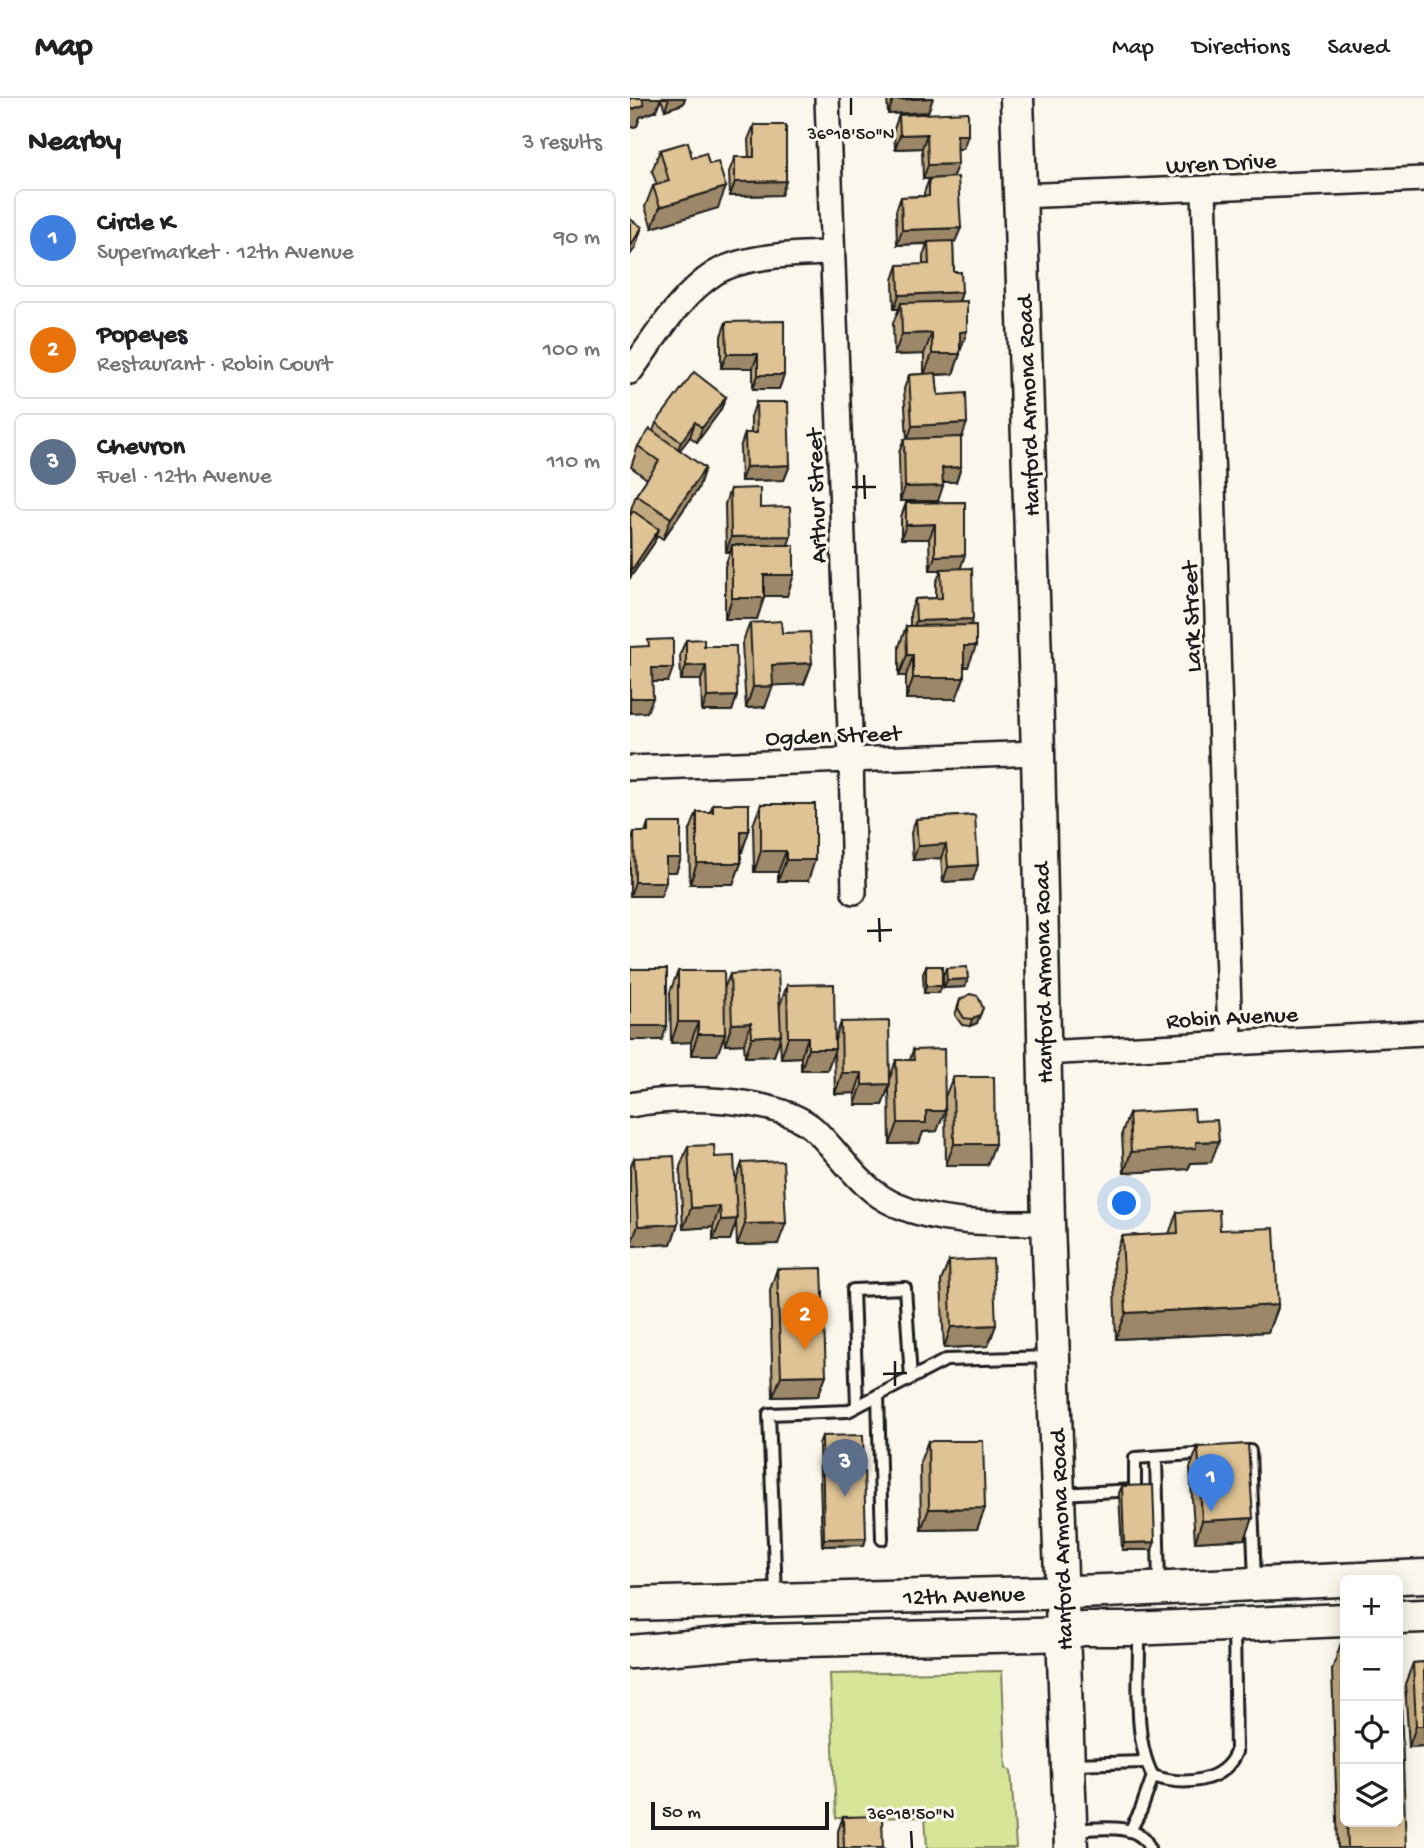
<!DOCTYPE html>
<meta charset="utf-8">
<style>
body{margin:0;font-family:"Gochi Hand",sans-serif;background:#f2f2f2;color:#202124}
.controls{position:absolute;right:21px;bottom:21px;display:grid;overflow:hidden;border-radius:10px;box-shadow:0 4px 18px #0003}
.controls button{width:63px;height:63px;display:grid;place-items:center;padding:0;border:0;border-bottom:2px solid #e0e0e0;background:#fff;color:#202124;font:35px sans-serif}
.scale{position:absolute;left:21px;bottom:18px;width:178px;box-sizing:border-box;padding-left:7px;border:4px solid #1c1c1c;border-top:0;font-size:19px;line-height:24px;white-space:nowrap;color:#1c1c1c;-webkit-text-stroke:5px #fbf7ec;paint-order:stroke}
.you{position:absolute;left:495px;top:1106px;width:24px;height:24px;margin:-18px;border:5px solid #fff;border-radius:50%;background:#1a73e8;box-shadow:0 0 0 10px #1a73e833}
.badge{display:grid;place-items:center;width:46px;height:46px;border-radius:50%;background:#1c1c1c;color:#fff;font-size:23px;font-weight:700}
.pin{position:absolute;translate:-50% -58px;filter:drop-shadow(0 2px 4px #0008)}
.pin::after{content:'';position:absolute;top:37px;width:24px;height:21px;background:inherit;clip-path:polygon(0 0,100% 0,50% 100%)}
.list{margin:0;padding:0;list-style:none}
h2{display:flex;justify-content:space-between;align-items:center;height:91px;margin:0;padding:0 28px;font-size:30px}
h2 small{font-size:23px;font-weight:400;color:#757577}
.list li{display:grid;grid-template-columns:46px 1fr auto;gap:21px;align-items:center;box-sizing:border-box;height:98px;margin:0 14px 14px;padding:0 14px;border:2px solid #e0e0e0;border-radius:10px}
.list b{display:block;font-size:26px;white-space:nowrap}
.list p{margin:0;font-size:23px;white-space:nowrap;color:#757577}
.list em{font-size:23px;font-style:normal;color:#757577}
.icon{flex:none;width:38px;height:38px;fill:none;stroke:currentColor;stroke-width:2;stroke-linecap:round;stroke-linejoin:round}
.map{position:relative;flex:none;width:794px;height:1750px;overflow:hidden}
header{display:flex;align-items:center;gap:42px;box-sizing:border-box;height:98px;padding:0 35px;background:#fff;border-bottom:2px solid #e0e0e0}
header strong{font-size:33px}
nav{display:flex;gap:38px;margin-inline-start:auto;font-size:24px}
main{display:flex}
aside{flex:1;background:#fff}
.map>svg:first-child{display:block}
.green{fill:#d7e598;stroke:#7a805a;stroke-width:2}
.lines{fill:none;stroke-linecap:round;stroke-linejoin:round}
.lane-casing{stroke:#1c1c1c;stroke-width:16}
.street-casing{stroke:#1c1c1c;stroke-width:28}
.secondary-casing{stroke:#1c1c1c;stroke-width:37}
.lane{stroke:#fbf7ec;stroke-width:10}
.street{stroke:#fbf7ec;stroke-width:23}
.secondary{stroke:#fbf7ec;stroke-width:32}
.wall{fill:#c0a87f;stroke:#1c1c1c;stroke-width:2}
.shaded-wall{fill:#9c8868;stroke:#1c1c1c;stroke-width:2}
.building{fill:#dfc394;stroke:#1c1c1c;stroke-width:2}
.ticks{fill:none;stroke:#1c1c1c;stroke-width:2.5}
.labels{text-anchor:middle;stroke-width:6;stroke-linejoin:round;paint-order:stroke}
.street-label{font-size:24px;fill:#1c1c1c;stroke:#fbf7ec}
.ticks-label{font-size:18px;text-anchor:middle;fill:#1c1c1c;stroke:#fbf7ec;stroke-width:6;stroke-linejoin:round;paint-order:stroke}
</style>
<header>
<strong>Map</strong>
<nav><a>Map</a><a>Directions</a><a>Saved</a></nav>
</header>
<main>
<aside>
<h2>Nearby<small>3 results</small></h2>
<ul class="list">
<li><span class="badge" style="background:#3f7fe0">1</span><div><b>Circle K</b><p>Supermarket · 12th Avenue</p></div><em>90 m</em></li>
<li><span class="badge" style="background:#e8710a">2</span><div><b>Popeyes</b><p>Restaurant · Robin Court</p></div><em>100 m</em></li>
<li><span class="badge" style="background:#5c6f8a">3</span><div><b>Chevron</b><p>Fuel · 12th Avenue</p></div><em>110 m</em></li>
</ul>
</aside>
<div class="map">
<svg width="794" height="1750" viewBox="0 0 794 1750">
<rect width="100%" height="100%" fill="#fbf7ec"/>
<filter id="ink" filterUnits="userSpaceOnUse"><feTurbulence type="fractalNoise" baseFrequency=".0143" numOctaves="2"/><feDisplacementMap in="SourceGraphic" scale="14" xChannelSelector="R" yChannelSelector="G"/><feConvolveMatrix kernelMatrix="1 2 1 2 8 2 1 2 1" color-interpolation-filters="sRGB"/></filter>
<g filter="url(#ink)">
<polygon class="green" points="372,1573 376,1671 381,1672 386,1750 297,1750 295,1719 206,1720 200,1576"/>
<g class="lines">
<defs>
<g id="lane">
<polyline points="248,1297 252,1441"/>
<polyline points="227,1308 223,1192 275,1190 281,1280"/>
<polyline points="606,1354 620,1353 625,1483"/>
<polyline points="526,1359 529,1487"/>
<polyline points="431,1396 505,1392 505,1360 579,1355"/>
<polyline points="146,1498 139,1316 218,1313 316,1262 421,1259"/>
<path d="M509 1533C510 1575 502 1641 523 1678 552 1688 593 1686 606 1654L604 1530"/>
<polyline points="441,1666 515,1664"/>
<path d="M443 1732C465 1731 511 1723 519 1750"/>
<polyline points="500,1733 511,1712 523,1678"/>
</g>
<g id="street">
<polyline points="197,0 221,661 224,794"/>
<polyline points="574,92 600,944"/>
<polyline points="390,98 794,81"/>
<path d="M0 274C25 240 49 198 85 175 115 157 167 156 202 155"/>
<polyline points="0,670 408,655"/>
<polyline points="413,955 794,935"/>
<path d="M0 1007C47 997 148 998 185 1032 212 1058 231 1092 266 1107 314 1128 367 1125 418 1125"/>
</g>
<g id="secondary">
<polyline points="387,0 408,655 418,1125 441,1750"/>
<polyline points="0,1506 476,1493 794,1478"/>
<polyline points="768,1519 794,1518"/>
<polyline points="0,1554 126,1543 405,1537 432,1536 452,1531 499,1531 715,1522"/>
</g>
</defs>
<use href="#lane" class="lane-casing"/>
<use href="#street" class="street-casing"/>
<use href="#secondary" class="secondary-casing"/>
<use href="#lane" class="lane"/>
<use href="#street" class="street"/>
<use href="#secondary" class="secondary"/>
</g>
<g class="wall">
<polygon points="0,0 55,0 53,6 35,12 31,1 26,13 10,19 7,28 0,30"/>
<polygon points="257,0 303,0 298,14 258,16"/>
<polygon points="269,17 333,51 327,51 323,80 325,144 323,144 324,174 332,194 329,204 330,256 323,276 306,277 308,297 332,339 331,339 326,384 313,384 308,403 270,403 269,355 274,341 277,341 274,291 279,277 294,276 294,256 264,257 263,225 269,211 264,211 263,182 268,167 293,167 293,158 297,146 267,147 266,113 271,99 294,98 294,95 299,81 293,81 292,50 265,51 264,31"/>
<polygon points="124,27 156,83 151,97 100,98 99,74 105,59 119,59 118,42"/>
<polygon points="30,52 62,60 88,110 22,130 15,109 23,88 27,87 22,73"/>
<polygon points="96,224 154,277 149,291 123,291 123,270 91,270 91,238"/>
<polygon points="96,299 90,313 67,344 60,339 50,352 68,391 33,441 27,437 24,445 0,480 0,414 6,397 17,381 1,369 8,348 23,333 26,325"/>
<polygon points="126,304 160,367 154,382 111,383 110,350 115,335 121,335 121,319"/>
<polygon points="100,391 130,410 158,447 157,498 134,498 127,521 95,521 95,468 100,454 96,454 95,406"/>
<polygon points="335,404 331,470 341,527 338,569 334,569 326,601 276,601 276,578 269,578 269,549 276,528 280,528 280,515 285,501 306,500 306,485 311,472 300,472 299,441 271,441 271,419 276,405"/>
<polygon points="120,525 152,535 182,565 174,586 143,587 135,609 116,610 112,546"/>
<polygon points="56,542 74,548 107,598 102,613 72,613 71,582 51,582 50,556"/>
<polygon points="83,706 112,754 111,754 111,765 103,786 60,786 59,735 67,714 80,714"/>
<polygon points="131,706 178,783 148,783 148,774 124,774 123,727"/>
<polygon points="345,717 343,782 313,784 311,760 283,762 281,735 286,721"/>
<polygon points="18,725 51,760 46,774 36,774 31,798 0,798 0,746 4,734 15,734"/>
<polygon points="296,868 309,895 294,895 293,876"/>
<polygon points="316,870 338,881 335,889 314,890 313,877"/>
<polygon points="48,873 94,891 100,876 150,907 157,887 205,942 211,924 260,980 266,962 280,962 283,952 307,1033 293,1034 289,1045 260,1046 259,989 252,1007 225,1007 225,995 205,996 204,953 197,972 171,972 171,959 151,960 150,940 144,958 115,959 114,946 95,947 94,937 87,957 61,957 61,944 41,945 40,894"/>
<polygon points="330,902 347,925 340,928 332,927 325,917"/>
<polygon points="323,979 357,1067 316,1067 315,999"/>
<polygon points="499,1015 565,1023 581,1064 561,1065 558,1071 494,1075 492,1035"/>
<polygon points="58,1048 85,1059 105,1084 112,1065 148,1146 107,1147 106,1124 100,1142 83,1142 83,1129 53,1131 50,1069"/>
<polygon points="4,1060 48,1126 41,1146 0,1148 0,1070"/>
<polygon points="547,1114 590,1132 648,1207 638,1234 486,1241 483,1164 492,1138 539,1136"/>
<polygon points="319,1163 366,1227 358,1248 314,1250 311,1183"/>
<polygon points="147,1171 196,1277 188,1298 143,1299 140,1192"/>
<polygon points="192,1338 236,1440 234,1447 192,1448 189,1346"/>
<polygon points="298,1343 355,1410 347,1431 291,1432 290,1364"/>
<polygon points="568,1349 623,1420 615,1441 565,1444 560,1370"/>
<polygon points="492,1388 522,1452 492,1452 489,1395"/>
<polygon points="711,1545 715,1545 715,1724 768,1724 776,1750 708,1750 702,1572"/>
<polygon points="794,1564 794,1648 779,1649 775,1586 783,1565"/>
<polygon points="213,1719 253,1750 208,1750 208,1733"/>
</g>
<g class="shaded-wall">
<polygon points="12,0 31,0 26,13 10,19 7,28 0,30 0,12"/>
<polygon points="39,0 55,0 53,6 35,12"/>
<polygon points="303,0 298,14 258,16 263,2"/>
<polygon points="297,36 292,50 265,51 270,37"/>
<polygon points="327,37 338,37 333,51 321,51"/>
<polygon points="328,66 322,80 293,81 298,67"/>
<polygon points="156,83 151,97 100,98 105,84"/>
<polygon points="96,89 88,110 22,130 30,109"/>
<polygon points="12,129 5,150 0,157 0,149"/>
<polygon points="331,130 325,144 267,147 272,132"/>
<polygon points="332,194 327,209 271,205 269,211 264,211 269,197"/>
<polygon points="337,233 330,254 330,234"/>
<polygon points="302,235 294,256 264,257 272,236"/>
<polygon points="97,256 128,256 123,270 91,270"/>
<polygon points="302,256 330,256 323,276 294,277"/>
<polygon points="128,277 154,277 149,291 123,291"/>
<polygon points="96,299 90,313 67,344 72,330"/>
<polygon points="65,324 60,339 45,358 51,344"/>
<polygon points="337,325 332,339 277,343 282,328"/>
<polygon points="160,367 154,382 111,383 116,369"/>
<polygon points="331,369 326,384 307,384 312,370"/>
<polygon points="75,370 68,391 33,441 41,420"/>
<polygon points="313,388 308,403 270,403 275,389"/>
<polygon points="305,426 299,441 271,441 276,427"/>
<polygon points="29,431 24,445 0,480 1,473"/>
<polygon points="161,438 156,453 102,447 100,454 96,454 101,439"/>
<polygon points="335,457 330,472 300,472 305,458"/>
<polygon points="134,477 164,477 157,498 127,498"/>
<polygon points="102,500 134,500 127,521 95,521"/>
<polygon points="343,521 338,536 280,538 286,523"/>
<polygon points="334,548 346,548 338,569 326,569"/>
<polygon points="277,557 283,557 276,578 269,578"/>
<polygon points="182,565 174,586 134,588 142,567"/>
<polygon points="76,567 71,582 51,582 56,568"/>
<polygon points="22,570 43,570 38,584 17,584"/>
<polygon points="283,580 334,580 326,601 276,601"/>
<polygon points="143,588 135,609 116,610 123,589"/>
<polygon points="107,598 102,613 72,613 77,599"/>
<polygon points="0,600 23,600 17,614 0,615"/>
<polygon points="111,733 119,733 112,754 103,754"/>
<polygon points="316,746 311,760 283,762 288,748"/>
<polygon points="131,753 156,753 148,774 124,774"/>
<polygon points="36,760 51,760 46,774 31,774"/>
<polygon points="156,762 185,762 178,783 148,783"/>
<polygon points="67,765 111,765 103,786 60,786"/>
<polygon points="348,767 343,782 313,784 318,769"/>
<polygon points="5,784 36,784 31,798 0,798"/>
<polygon points="338,881 335,889 314,890 317,882"/>
<polygon points="296,888 312,888 309,895 294,895"/>
<polygon points="353,910 347,925 340,928 342,921"/>
<polygon points="48,924 68,924 61,944 41,945"/>
<polygon points="121,925 114,946 95,947 102,926"/>
<polygon points="0,928 37,928 32,942 0,942"/>
<polygon points="68,936 95,936 87,957 61,957"/>
<polygon points="151,937 144,958 115,959 122,939"/>
<polygon points="158,939 178,939 171,959 151,960"/>
<polygon points="178,951 205,951 197,972 171,972"/>
<polygon points="212,975 232,975 225,995 205,996"/>
<polygon points="260,986 252,1007 225,1007 232,987"/>
<polygon points="296,1013 315,1013 307,1033 293,1034 289,1045 260,1046 268,1025"/>
<polygon points="589,1043 581,1064 561,1065 558,1071 494,1075 501,1054 566,1044"/>
<polygon points="324,1046 365,1046 357,1067 316,1067"/>
<polygon points="90,1108 83,1129 53,1131 61,1110"/>
<polygon points="107,1121 100,1142 83,1142 91,1122"/>
<polygon points="156,1125 148,1146 107,1147 115,1126"/>
<polygon points="48,1126 41,1146 0,1148 8,1128"/>
<polygon points="648,1207 638,1234 486,1241 496,1215"/>
<polygon points="366,1227 358,1248 314,1250 321,1229"/>
<polygon points="196,1277 188,1298 143,1299 151,1278"/>
<polygon points="355,1410 347,1431 291,1432 299,1411"/>
<polygon points="623,1420 615,1441 565,1444 572,1423"/>
<polygon points="236,1440 234,1447 192,1448 194,1441"/>
<polygon points="525,1444 522,1452 492,1452 494,1445"/>
<polygon points="786,1628 794,1628 794,1648 779,1649"/>
</g>
<g class="building">
<polygon points="0,0 13,0 12,0 14,7 0,12"/>
<polygon points="263,0 299,0 263,2"/>
<polygon points="338,14 338,37 327,37 328,66 298,67 297,36 270,37 269,17"/>
<polygon points="124,27 156,27 156,83 105,84 105,59 124,59"/>
<polygon points="58,44 62,60 76,55 79,66 88,64 96,89 30,109 23,88 39,83 30,52"/>
<polygon points="328,79 331,130 272,132 271,99 299,98 299,81"/>
<polygon points="0,121 12,129 0,149"/>
<polygon points="323,143 324,174 331,174 332,194 269,197 268,167 299,166 298,144"/>
<polygon points="337,203 337,233 330,234 330,256 302,256 302,235 272,236 271,205"/>
<polygon points="154,223 154,277 128,277 128,256 97,256 96,224"/>
<polygon points="64,274 96,299 72,330 65,324 51,344 26,325"/>
<polygon points="306,275 308,297 336,295 337,325 282,328 279,277"/>
<polygon points="126,304 158,304 160,367 116,369 115,335 127,335"/>
<polygon points="20,331 75,370 41,420 6,397 29,363 8,348"/>
<polygon points="331,339 331,369 312,370 313,388 275,389 274,341"/>
<polygon points="130,390 130,410 160,409 161,438 101,439 100,391"/>
<polygon points="335,404 335,457 305,458 305,426 276,427 276,405"/>
<polygon points="3,413 29,431 1,473 0,418"/>
<polygon points="102,447 164,447 164,477 134,477 134,500 102,500"/>
<polygon points="342,470 343,521 286,523 285,501 312,500 311,471"/>
<polygon points="151,523 152,535 180,534 182,565 142,567 143,588 123,589 120,525"/>
<polygon points="346,527 346,548 334,548 334,580 283,580 283,557 277,557 276,528"/>
<polygon points="43,541 43,570 22,570 23,600 0,600 0,549 19,548 18,542"/>
<polygon points="74,541 74,548 106,548 107,598 77,599 76,567 56,568 56,542"/>
<polygon points="83,706 119,706 119,733 111,733 111,765 67,765 67,714 83,714"/>
<polygon points="131,706 185,706 185,762 156,762 156,753 131,753"/>
<polygon points="345,717 348,767 318,769 316,746 288,748 286,721"/>
<polygon points="18,725 51,725 51,760 36,760 36,784 5,784 4,734 18,734"/>
<rect x="296" y="868" width="16" height="20"/>
<polygon points="337,869 338,881 317,882 316,870"/>
<rect x="0" y="871" width="37" height="57"/>
<polygon points="48,873 94,873 95,936 68,936 68,924 48,924"/>
<polygon points="148,873 151,937 122,939 121,925 102,926 100,876"/>
<polygon points="204,886 205,951 178,951 178,939 158,939 157,887"/>
<polygon points="340,896 348,898 353,910 350,917 342,921 334,920 328,910 330,902"/>
<polygon points="259,923 260,986 232,987 232,975 212,975 211,924"/>
<polygon points="314,951 315,1013 296,1013 296,1025 268,1025 266,962 284,962 283,952"/>
<polygon points="323,979 364,979 365,1046 324,1046"/>
<polygon points="564,1011 565,1023 587,1022 589,1043 566,1044 566,1050 501,1054 499,1015"/>
<polygon points="84,1047 85,1059 104,1058 107,1121 91,1122 90,1108 61,1110 58,1048"/>
<polygon points="44,1058 48,1126 8,1128 4,1060"/>
<polygon points="153,1063 156,1125 115,1126 112,1065"/>
<polygon points="589,1112 590,1132 644,1130 648,1207 496,1215 492,1138 548,1135 547,1114"/>
<polygon points="363,1161 366,1227 321,1229 319,1163"/>
<polygon points="192,1170 196,1277 151,1278 147,1171"/>
<polygon points="233,1337 236,1440 194,1441 192,1338"/>
<polygon points="298,1343 353,1343 355,1410 299,1411"/>
<polygon points="618,1346 623,1420 572,1423 568,1349"/>
<polygon points="523,1387 525,1444 494,1445 492,1388"/>
<polygon points="768,1543 769,1543 776,1750 718,1750 717,1724 768,1724"/>
<polygon points="711,1545 715,1545 715,1662"/>
<polygon points="794,1564 794,1628 786,1628 783,1565"/>
<polygon points="252,1718 253,1750 214,1750 213,1719"/>
</g>
</g>
<path class="ticks" d="M221 0V17M234 377 235 401M222 389H246M249 820 250 844M237 833 262 832M265 1263V1288M253 1276 277 1275M281 1733 282 1750"/>
<g class="labels">
<g class="street-label">
<text transform="translate(591 64) rotate(-3)" y="8">Wren Drive</text>
<text transform="translate(397 308) rotate(-92)" y="8">Hanford Armona Road</text>
<text transform="translate(185 398) rotate(-92)" y="8">Arthur Street</text>
<text transform="translate(560 519) rotate(-92)" y="8">Lark Street</text>
<text transform="translate(203 636) rotate(-2)" y="8">Ogden Street</text>
<text transform="translate(412 875) rotate(-91)" y="8">Hanford Armona Road</text>
<text transform="translate(602 918) rotate(-3)" y="8">Robin Avenue</text>
<text transform="translate(430 1442) rotate(-92)" y="8">Hanford Armona Road</text>
<text transform="translate(334 1496) rotate(-2)" y="8">12th Avenue</text>
</g>
</g>
<g class="ticks-label">
<text x="221" y="41">36°18'50"N</text>
<text x="281" y="1721">36°18'50"N</text>
</g>
</svg>
<div class="controls">
<button>+</button>
<button>−</button>
<button><svg class="icon" aria-label="locate" viewBox="0 0 24 24"><circle cx="12" cy="12" r="6"/><path d="M12 2v4M12 18v4M2 12h4M18 12h4"/></svg></button>
<button><svg class="icon" aria-label="layers" viewBox="0 0 24 24"><path d="M12 4l9 5-9 5-9-5zM3 14l9 5 9-5"/></svg></button>
</div>
<div class="scale">50 m</div>
<div class="you"></div>
<div class="pin badge" style="left:581px;top:1414px;background:#3f7fe0">1</div>
<div class="pin badge" style="left:175px;top:1252px;background:#e8710a">2</div>
<div class="pin badge" style="left:215px;top:1399px;background:#5c6f8a">3</div>
</div>
</main>
